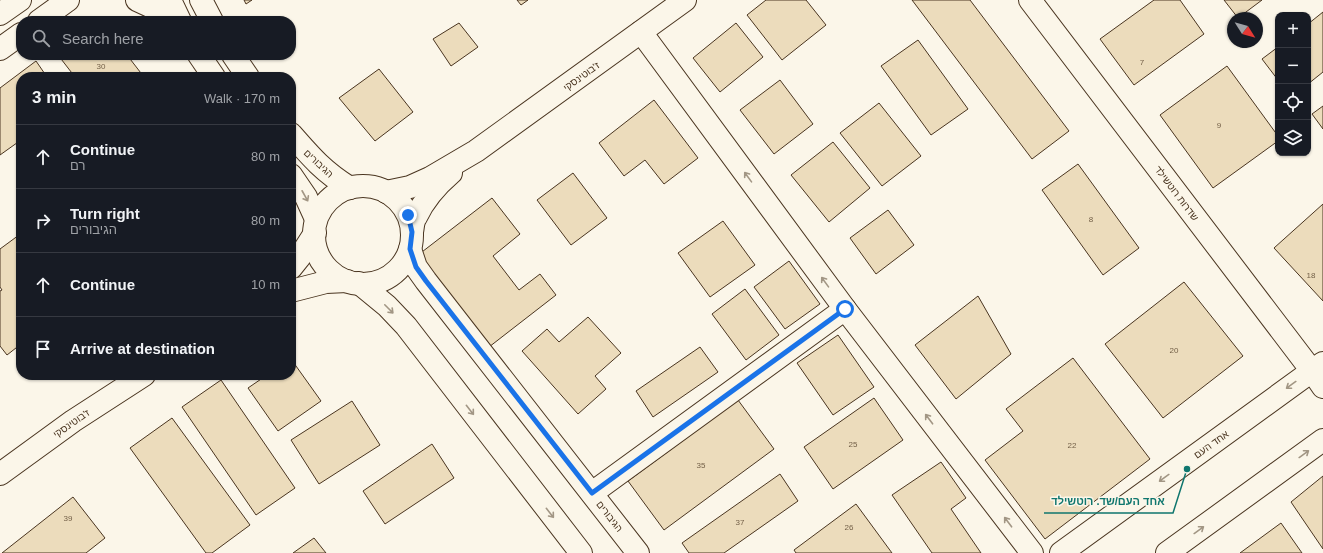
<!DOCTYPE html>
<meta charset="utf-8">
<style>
body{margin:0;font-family:Helvetica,Heebo,sans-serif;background:#242831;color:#f1f3f6}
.controls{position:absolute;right:12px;top:12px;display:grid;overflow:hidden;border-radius:8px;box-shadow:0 1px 3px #0004}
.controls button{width:36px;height:36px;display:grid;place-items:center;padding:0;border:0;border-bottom:1px solid #363941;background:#171b24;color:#f1f3f6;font:20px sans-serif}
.compass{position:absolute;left:1227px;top:12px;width:36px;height:36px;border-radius:50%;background:#171b24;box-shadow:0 1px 3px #0004;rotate:127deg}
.stop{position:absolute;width:12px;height:12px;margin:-9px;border:3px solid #1a73e8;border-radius:50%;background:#fff}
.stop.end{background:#1a73e8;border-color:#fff;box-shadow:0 1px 4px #0008}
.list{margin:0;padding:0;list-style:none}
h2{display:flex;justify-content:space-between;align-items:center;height:52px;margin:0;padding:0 16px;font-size:17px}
h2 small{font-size:13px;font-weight:400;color:#9ea1a6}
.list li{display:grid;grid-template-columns:26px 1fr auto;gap:12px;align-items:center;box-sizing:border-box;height:64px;padding:0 16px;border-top:1px solid #363941}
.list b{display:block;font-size:15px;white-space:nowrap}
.list p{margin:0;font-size:13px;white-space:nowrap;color:#9ea1a6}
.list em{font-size:13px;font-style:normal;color:#9ea1a6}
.icon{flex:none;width:22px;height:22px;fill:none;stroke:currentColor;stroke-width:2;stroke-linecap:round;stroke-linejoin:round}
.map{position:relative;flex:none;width:1323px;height:553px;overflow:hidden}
.search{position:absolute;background:#171b24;box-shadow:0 1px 3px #0004;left:16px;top:16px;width:280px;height:44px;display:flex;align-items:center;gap:10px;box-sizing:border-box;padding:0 14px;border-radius:16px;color:#9ea1a6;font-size:15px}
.panel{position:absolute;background:#171b24;box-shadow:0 1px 3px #0004;left:16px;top:72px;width:280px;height:308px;border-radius:16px}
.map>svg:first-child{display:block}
.building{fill:#ecdcbc;stroke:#4a3520}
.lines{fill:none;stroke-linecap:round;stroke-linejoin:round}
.minor-casing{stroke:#4a3520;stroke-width:24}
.tertiary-casing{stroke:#4a3520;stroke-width:24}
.secondary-casing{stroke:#4a3520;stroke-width:24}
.minor{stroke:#fbf6e9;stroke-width:22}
.tertiary{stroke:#fbf6e9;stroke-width:22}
.secondary{stroke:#fbf6e9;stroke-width:22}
.oneway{stroke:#a29684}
.route{stroke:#1a73e8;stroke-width:5}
.labels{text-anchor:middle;stroke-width:3;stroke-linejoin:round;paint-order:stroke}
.number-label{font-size:8px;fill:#725f47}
.street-label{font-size:10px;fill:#4a3520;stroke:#fbf6e9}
.leader{fill:none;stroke:#0f766e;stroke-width:1.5}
.callout-dot{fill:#0f766e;stroke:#fbf6e9;stroke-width:1.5}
.callout-label{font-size:11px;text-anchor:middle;font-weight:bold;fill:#0f766e;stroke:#fbf6e9;stroke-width:3;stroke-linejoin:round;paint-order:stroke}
</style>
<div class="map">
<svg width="1323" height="553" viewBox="0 0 1323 553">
<rect width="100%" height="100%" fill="#fbf6e9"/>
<g class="building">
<polygon points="244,0 252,0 246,4"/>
<polygon points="517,0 528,0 521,5"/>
<polygon points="766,0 806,0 826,25 782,60 747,15"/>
<polygon points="912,0 970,0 1069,131 1032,159"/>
<polygon points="1154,0 1180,0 1204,34 1134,85 1100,39"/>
<polygon points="1224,0 1262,0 1238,18"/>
<polygon points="1323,12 1323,72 1308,84 1308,24"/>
<polygon points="459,23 478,47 451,66 433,39"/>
<polygon points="736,23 763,57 720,92 693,58"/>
<polygon points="918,40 968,109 931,135 881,66"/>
<polygon points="1278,47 1278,80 1262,59"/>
<polygon points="58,55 127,55 144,77 75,77"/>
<polygon points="36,61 47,77 21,77 21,140 0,155 0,88"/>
<polygon points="1227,66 1278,136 1278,141 1213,188 1160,115"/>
<polygon points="379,69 413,112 375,141 339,98"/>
<polygon points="780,80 813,124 774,154 740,110"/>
<polygon points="654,100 698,158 664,184 645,160 624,176 599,143"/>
<polygon points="879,103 921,156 882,186 840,133"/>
<polygon points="1323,106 1323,129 1312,114"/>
<polygon points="833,142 870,188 829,222 791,175"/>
<polygon points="1078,164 1139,248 1103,275 1042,190"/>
<polygon points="573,173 607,218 571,245 537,200"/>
<polygon points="492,198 520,234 493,256 519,290 540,274 556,295 489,347 418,255"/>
<polygon points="1323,204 1323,301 1274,248"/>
<polygon points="888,210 914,245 876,274 850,238"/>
<polygon points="723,221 755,265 710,297 678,253"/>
<polygon points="19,235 21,238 21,344 7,355 0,346 0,291 2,290 0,287 0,249"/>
<polygon points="789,261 820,304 785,329 754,287"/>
<polygon points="1184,282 1243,356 1163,418 1105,344"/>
<polygon points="745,289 779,335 746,360 712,314"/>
<polygon points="978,296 1011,354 956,399 915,345"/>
<polygon points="588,317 621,353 595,376 606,389 578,414 522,351 547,329 559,342"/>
<polygon points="838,335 874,387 833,415 797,363"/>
<polygon points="700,347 718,372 653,417 636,391"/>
<polygon points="1073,358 1150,459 1045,539 985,460 1023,431 1006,409"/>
<polygon points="291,359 321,401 278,431 248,388 267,375 291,375"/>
<polygon points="221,380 295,488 256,515 182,407"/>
<polygon points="874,398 903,440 833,489 804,447"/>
<polygon points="738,400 774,449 664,530 628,481"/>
<polygon points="352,401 380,445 319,484 291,440"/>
<polygon points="172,418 250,525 212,553 206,553 130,448"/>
<polygon points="432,444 454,478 385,524 363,491"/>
<polygon points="941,462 966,498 951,509 981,553 932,553 892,495"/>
<polygon points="780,474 798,501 724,553 689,553 682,543"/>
<polygon points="1323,476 1323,549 1291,502"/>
<polygon points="73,497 105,538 86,553 2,553"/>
<polygon points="856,504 892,553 796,553 794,550"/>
<polygon points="1281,523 1302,553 1240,553"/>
<polygon points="314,538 326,553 293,553"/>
</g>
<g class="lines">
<defs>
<g id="minor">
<polyline points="1030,0 1312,371 1323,387"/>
<polyline points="641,32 845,309 1032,553"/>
<polyline points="386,192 410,187 430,178 476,151 685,0"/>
<path d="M412 232C413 227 413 221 416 217 424 200 437 185 451 173"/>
<polyline points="291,268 299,258 315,233"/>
<polyline points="291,291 326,282 347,281"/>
<polyline points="0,474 73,421 144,375"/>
<polyline points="592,493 845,309"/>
</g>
<g id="tertiary">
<polyline points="170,0 180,21"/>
<polyline points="201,0 212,21"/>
<polyline points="199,55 214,77"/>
<polyline points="233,55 248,77"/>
<path d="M291 134C311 157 324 172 350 188"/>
<polyline points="291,175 306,197 316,219"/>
<circle cx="363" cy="235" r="49"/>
<polyline points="410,249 416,267 426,281 638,553"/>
<polyline points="359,283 387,306 406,326 581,553"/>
<polyline points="1061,553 1323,363"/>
<polyline points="1167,553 1323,440"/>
</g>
<g id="secondary">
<polyline points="137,0 150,6 170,21"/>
<polyline points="0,14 20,0"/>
<polyline points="39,21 68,0"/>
<polyline points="0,49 21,34"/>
</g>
</defs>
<use href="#minor" class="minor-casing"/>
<use href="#tertiary" class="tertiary-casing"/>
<use href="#secondary" class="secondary-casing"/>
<use href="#minor" class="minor"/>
<use href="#tertiary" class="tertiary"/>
<use href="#secondary" class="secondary"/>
</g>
<defs><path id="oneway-shaft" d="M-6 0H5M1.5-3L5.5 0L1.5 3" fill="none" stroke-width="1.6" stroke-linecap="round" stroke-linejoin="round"/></defs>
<g class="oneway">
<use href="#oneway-shaft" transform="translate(748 177) rotate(-126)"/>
<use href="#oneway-shaft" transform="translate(305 196) rotate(61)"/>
<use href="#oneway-shaft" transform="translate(825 282) rotate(-126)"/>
<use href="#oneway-shaft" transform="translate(389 309) rotate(45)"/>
<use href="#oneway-shaft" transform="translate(1291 385) rotate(144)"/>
<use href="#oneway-shaft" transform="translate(470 410) rotate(52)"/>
<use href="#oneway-shaft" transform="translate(929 419) rotate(-127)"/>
<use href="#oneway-shaft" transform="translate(1304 454) rotate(-36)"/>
<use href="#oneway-shaft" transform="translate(1164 478) rotate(144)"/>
<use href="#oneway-shaft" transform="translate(550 513) rotate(52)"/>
<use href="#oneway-shaft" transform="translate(1008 522) rotate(-127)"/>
<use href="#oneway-shaft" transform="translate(1199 530) rotate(-36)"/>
</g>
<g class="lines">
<polyline class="route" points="408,215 412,232 410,249 416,267 426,281 592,493 845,309"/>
</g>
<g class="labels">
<g class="number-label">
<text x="1142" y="65">7</text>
<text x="101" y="69">30</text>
<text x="1219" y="128">9</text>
<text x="1091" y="222">8</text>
<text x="1311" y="278">18</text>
<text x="1174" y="353">20</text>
<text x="853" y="447">25</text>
<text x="1072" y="448">22</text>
<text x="701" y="468">35</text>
<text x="68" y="521">39</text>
<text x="740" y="525">37</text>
<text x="849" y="530">26</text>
</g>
<g class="street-label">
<text transform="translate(581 76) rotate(-36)" y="4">ז'בוטינסקי</text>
<text transform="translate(319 163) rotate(43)" y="4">הגיבורים</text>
<text transform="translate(1177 193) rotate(53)" y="4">שדרות רוטשילד</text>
<text transform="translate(71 423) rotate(-35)" y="4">ז'בוטינסקי</text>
<text transform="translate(1211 444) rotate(-36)" y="4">אחד העם</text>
<text transform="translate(610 516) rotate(52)" y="4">הגיבורים</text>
</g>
</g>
<path class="leader" d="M1187 469L1173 513H1044"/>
<circle class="callout-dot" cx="1187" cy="469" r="4"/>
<g class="callout-label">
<text x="1108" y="505">אחד העם/שד. רוטשילד</text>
</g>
</svg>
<div class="controls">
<button>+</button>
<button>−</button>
<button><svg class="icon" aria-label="locate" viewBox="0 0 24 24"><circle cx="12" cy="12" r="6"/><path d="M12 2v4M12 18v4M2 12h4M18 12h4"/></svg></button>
<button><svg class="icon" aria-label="layers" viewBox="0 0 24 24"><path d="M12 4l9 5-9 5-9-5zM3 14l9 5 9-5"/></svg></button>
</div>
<svg class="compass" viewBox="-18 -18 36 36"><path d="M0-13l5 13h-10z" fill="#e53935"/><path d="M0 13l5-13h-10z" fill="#9ea1a6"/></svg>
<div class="stop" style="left:845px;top:309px"></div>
<div class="stop end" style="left:408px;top:215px"></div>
<div class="search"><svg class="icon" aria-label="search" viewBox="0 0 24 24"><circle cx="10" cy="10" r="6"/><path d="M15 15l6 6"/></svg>Search here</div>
<section class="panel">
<h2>3 min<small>Walk · 170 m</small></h2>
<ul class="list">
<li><svg class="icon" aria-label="ahead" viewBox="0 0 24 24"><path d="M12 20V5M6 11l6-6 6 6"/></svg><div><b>Continue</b><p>רם</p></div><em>80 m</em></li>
<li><svg class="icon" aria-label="right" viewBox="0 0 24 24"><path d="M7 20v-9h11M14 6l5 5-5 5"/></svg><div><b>Turn right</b><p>הגיבורים</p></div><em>80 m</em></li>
<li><svg class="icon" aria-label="ahead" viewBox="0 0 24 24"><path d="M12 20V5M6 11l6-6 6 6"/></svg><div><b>Continue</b></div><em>10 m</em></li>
<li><svg class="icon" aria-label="arrive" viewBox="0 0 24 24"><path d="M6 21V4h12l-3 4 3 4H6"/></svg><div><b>Arrive at destination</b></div></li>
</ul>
</section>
</div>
